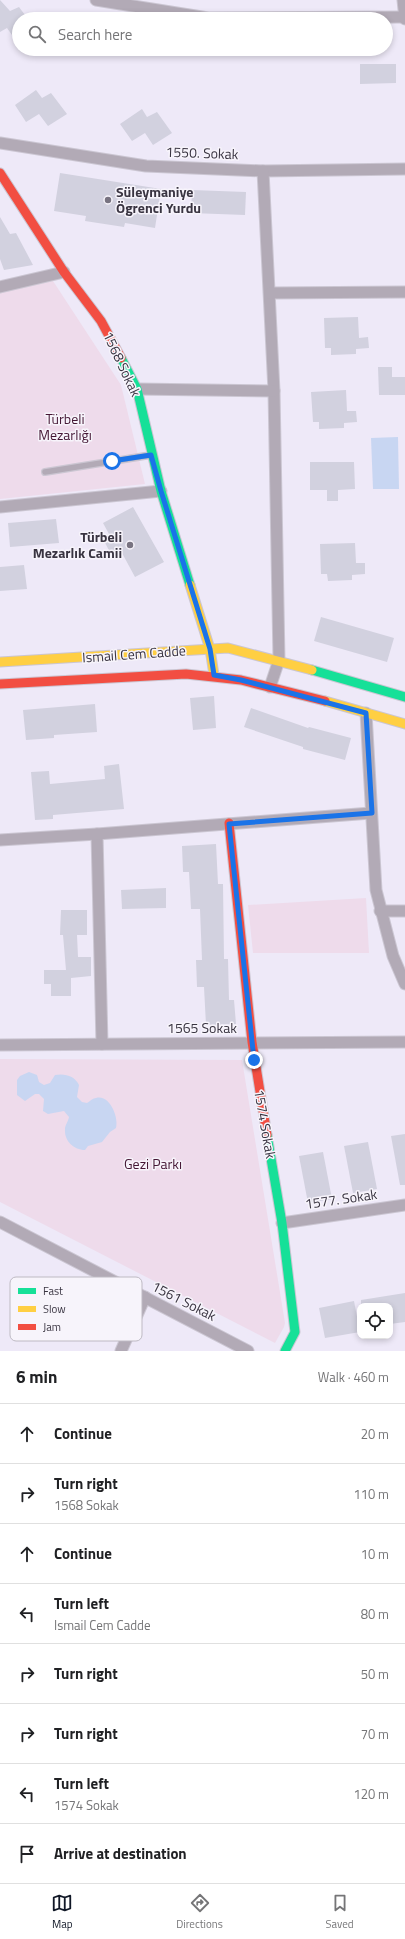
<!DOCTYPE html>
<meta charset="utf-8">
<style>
body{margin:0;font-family:"Titillium Web",sans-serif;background:#f6f6f6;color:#202124}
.controls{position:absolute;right:12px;bottom:12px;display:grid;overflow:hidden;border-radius:8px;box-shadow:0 2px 6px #0003}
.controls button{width:36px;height:36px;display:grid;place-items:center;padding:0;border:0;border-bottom:1px solid #e0e0e0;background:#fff;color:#202124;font:20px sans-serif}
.stop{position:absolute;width:12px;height:12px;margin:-9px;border:3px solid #1a73e8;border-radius:50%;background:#fff}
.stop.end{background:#1a73e8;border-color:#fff;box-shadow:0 1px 4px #0008}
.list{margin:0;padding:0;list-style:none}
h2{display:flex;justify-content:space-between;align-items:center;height:52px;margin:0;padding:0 16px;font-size:17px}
h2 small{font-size:13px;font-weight:400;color:#757577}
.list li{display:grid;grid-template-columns:26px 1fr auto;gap:12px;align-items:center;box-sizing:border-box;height:60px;padding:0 16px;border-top:1px solid #e0e0e0}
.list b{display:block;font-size:15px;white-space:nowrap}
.list p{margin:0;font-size:13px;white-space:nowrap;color:#757577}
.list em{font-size:13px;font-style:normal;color:#757577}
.icon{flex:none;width:22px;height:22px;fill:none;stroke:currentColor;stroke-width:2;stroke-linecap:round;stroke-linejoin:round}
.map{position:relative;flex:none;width:405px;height:1351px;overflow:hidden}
.search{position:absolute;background:#fff;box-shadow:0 2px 6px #0003;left:12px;right:12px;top:12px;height:44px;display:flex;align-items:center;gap:10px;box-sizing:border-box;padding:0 14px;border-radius:22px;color:#757577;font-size:15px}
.sheet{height:532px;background:#fff}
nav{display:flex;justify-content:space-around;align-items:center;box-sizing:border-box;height:56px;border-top:1px solid #e0e0e0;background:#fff;font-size:11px;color:#757577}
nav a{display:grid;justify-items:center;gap:2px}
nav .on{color:#111827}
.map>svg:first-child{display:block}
.green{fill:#eedbeb}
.water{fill:#c8d6f2}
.building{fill:#d2d1df}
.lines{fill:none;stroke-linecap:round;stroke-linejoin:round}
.lane-casing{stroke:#cbc6d2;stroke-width:8}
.street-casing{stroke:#cbc6d2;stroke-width:13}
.fast-casing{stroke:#cbc6d2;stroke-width:11}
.slow-casing{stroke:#cbc6d2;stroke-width:11}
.jam-casing{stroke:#cbc6d2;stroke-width:11}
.lane{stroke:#b2aab6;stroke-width:5.5}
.street{stroke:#b2aab6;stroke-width:11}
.fast{stroke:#16e098;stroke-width:9}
.slow{stroke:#ffcf43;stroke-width:9}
.jam{stroke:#f24e42;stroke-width:9}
.route{stroke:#1a73e8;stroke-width:5}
.poi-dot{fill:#787381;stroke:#f7f4fb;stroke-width:1.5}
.labels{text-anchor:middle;stroke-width:3;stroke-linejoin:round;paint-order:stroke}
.street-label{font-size:14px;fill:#393441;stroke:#f7f4fb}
.poi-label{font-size:14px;font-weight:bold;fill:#393441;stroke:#f7f4fb;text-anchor:start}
.park-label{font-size:14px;fill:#441634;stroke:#f7f4fb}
.key{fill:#f7f4fb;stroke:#bebac3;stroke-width:1}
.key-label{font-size:11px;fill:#393441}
</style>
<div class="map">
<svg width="405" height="1351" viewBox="0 0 405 1351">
<rect width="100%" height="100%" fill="#eee9f8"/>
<g class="green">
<polygon points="53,281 121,385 145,484 0,499 0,292"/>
<polygon points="366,898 369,953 253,953 248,905"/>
<polygon points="0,1059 242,1060 285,1323 284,1327 275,1343 0,1202"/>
</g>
<g class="water">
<polygon points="398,437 399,489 373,489 371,438"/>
<path d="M29 1072 37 1075 39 1082 44 1085 50 1083 55 1075C65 1073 75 1076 79 1085L77 1097 82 1102 87 1103C90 1101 93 1098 96 1098 110 1094 119 1118 116 1128L110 1132 102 1142 88 1146 85 1150C74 1150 64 1141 65 1129 65 1125 68 1122 69 1117L64 1111 48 1114 43 1111 44 1099 39 1094H35L25 1101 17 1095V1080L20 1076Z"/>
</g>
<g class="building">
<polygon points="0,0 10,11 19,7 28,19 19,19 19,45 7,28 0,32"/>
<polygon points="360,64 396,64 396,83 360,84"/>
<polygon points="36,90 42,98 51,93 67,114 48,126 39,114 26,122 15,105"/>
<polygon points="142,109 147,117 157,112 172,133 153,145 145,133 132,141 120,124"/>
<polygon points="60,173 161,189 155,228 125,223 124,227 85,221 86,216 54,211"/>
<polygon points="192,190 246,192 245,215 191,213"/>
<polygon points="0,217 10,234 16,233 33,265 4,270 0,259"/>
<polygon points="358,317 359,338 368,337 369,348 356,349 356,354 331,355 331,348 325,348 324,318"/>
<polygon points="378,367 392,367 392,377 405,377 405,395 379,395"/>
<polygon points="346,390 347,411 356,411 357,422 344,423 344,428 319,429 319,422 313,422 311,392"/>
<polygon points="310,462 354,462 355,489 338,490 338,501 327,501 327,490 310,490"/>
<polygon points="133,507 164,562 135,577 122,553 113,558 102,537 109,534 103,523"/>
<polygon points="56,519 59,543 10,547 8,523"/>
<polygon points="355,543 356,563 365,563 365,574 352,575 352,580 328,581 327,574 321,574 320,544"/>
<polygon points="24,565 27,589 0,591 0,567"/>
<polygon points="321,617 394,638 387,662 314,641"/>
<polygon points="214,696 216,728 193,730 190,698"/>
<polygon points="95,704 97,732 54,735 54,738 26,740 23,710"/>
<polygon points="251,708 308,728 309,727 351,738 345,760 303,749 303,747 244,727"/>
<polygon points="119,764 124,809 53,815 53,819 35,820 31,772 49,771 50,784 105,779 104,766"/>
<polygon points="216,844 218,884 223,884 224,959 228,959 229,1000 234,1000 236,1024 206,1025 204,987 197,987 196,960 202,960 200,909 191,909 189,872 183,872 182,846"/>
<polygon points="166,888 166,908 122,909 121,890"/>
<polygon points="61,910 87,910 87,935 77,935 78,957 91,957 91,976 71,978 71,996 51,996 51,984 44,984 44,970 66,970 63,935 60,935"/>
<polygon points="405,1134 405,1185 400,1185 391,1136"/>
<polygon points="368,1142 377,1189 353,1193 344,1146"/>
<polygon points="323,1152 332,1199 308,1203 299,1156"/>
<polygon points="405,1293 405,1322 390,1324 390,1306 361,1306 361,1300"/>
<polygon points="354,1301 360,1332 325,1338 319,1308"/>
</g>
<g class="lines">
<defs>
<polyline id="lane" points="45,472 151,455"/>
<g id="street">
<polyline points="96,0 208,18 405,17"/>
<polyline points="403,0 405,19"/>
<polyline points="0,143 146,166 263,171 405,169"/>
<polyline points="263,171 274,391 279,660 270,687"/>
<polyline points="0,287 64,272"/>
<polyline points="270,293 405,292"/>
<polyline points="137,389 274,391"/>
<polyline points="0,507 161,491"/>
<polyline points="366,713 376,890 393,956 405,984"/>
<polyline points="97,834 102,1044"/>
<polyline points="0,840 97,834 371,813"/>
<polyline points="380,911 405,911"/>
<polyline points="0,1045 405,1042"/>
<polyline points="0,1222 248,1351"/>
<polyline points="282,1223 405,1205"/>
<polyline points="121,1351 145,1297"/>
</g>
<g id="fast">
<polyline points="121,358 137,389 161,491 190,585"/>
<polyline points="312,670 405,697"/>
<polyline points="267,1135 282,1223 295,1332 285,1351"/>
</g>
<g id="slow">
<polyline points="190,585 210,649 214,675"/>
<polyline points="0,662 228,648 312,670"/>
<polyline points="325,701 405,724"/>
</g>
<g id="jam">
<polyline points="0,173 64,272 101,321 121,358"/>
<polyline points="0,684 186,674 241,680 325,701"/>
<polyline points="229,823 252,1042 267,1135"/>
</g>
</defs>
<use href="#lane" class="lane-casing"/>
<use href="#street" class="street-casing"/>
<use href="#fast" class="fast-casing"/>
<use href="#slow" class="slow-casing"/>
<use href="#jam" class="jam-casing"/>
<use href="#lane" class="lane"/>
<use href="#street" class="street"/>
<use href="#fast" class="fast"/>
<use href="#slow" class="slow"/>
<use href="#jam" class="jam"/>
</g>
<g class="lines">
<polyline class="route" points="112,461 151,455 161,491 210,649 214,675 241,680 366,713 372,813 229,824 254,1060"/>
</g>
<g class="poi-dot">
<circle cx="108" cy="200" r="4"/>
<circle cx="130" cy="545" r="4"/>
</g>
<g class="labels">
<g class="street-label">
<text transform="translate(202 153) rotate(2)" y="5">1550. Sokak</text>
<text transform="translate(122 364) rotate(65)" y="5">1568 Sokak</text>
<text transform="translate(134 654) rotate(-4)" y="5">Ismail Cem Cadde</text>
<text x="202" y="1033">1565 Sokak</text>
<text transform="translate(265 1124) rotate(80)" y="5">1574 Sokak</text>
<text transform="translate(341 1199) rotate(-8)" y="5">1577. Sokak</text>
<text transform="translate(184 1301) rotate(27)" y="5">1561 Sokak</text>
</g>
<g class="poi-label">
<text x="116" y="197">Süleymaniye<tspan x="116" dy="16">Ögrenci Yurdu</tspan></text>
<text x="122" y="542" text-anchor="end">Türbeli<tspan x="122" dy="16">Mezarlık Camii</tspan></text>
</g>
<g class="park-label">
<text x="65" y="424">Türbeli<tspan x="65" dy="16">Mezarlığı</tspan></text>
<text x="153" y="1169">Gezi Parkı</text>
</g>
</g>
<rect x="10" y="1277" width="132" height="64" rx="6" class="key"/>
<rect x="18" y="1288" width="18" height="6" fill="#16e098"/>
<rect x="18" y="1306" width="18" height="6" fill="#ffcf43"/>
<rect x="18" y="1324" width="18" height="6" fill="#f24e42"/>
<g class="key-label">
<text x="43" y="1295">Fast</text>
<text x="43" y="1313">Slow</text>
<text x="43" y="1331">Jam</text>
</g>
</svg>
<div class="controls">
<button><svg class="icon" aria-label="locate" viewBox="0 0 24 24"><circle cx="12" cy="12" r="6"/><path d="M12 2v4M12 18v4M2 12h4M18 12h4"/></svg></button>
</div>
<div class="stop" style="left:112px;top:461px"></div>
<div class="stop end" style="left:254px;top:1060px"></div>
<div class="search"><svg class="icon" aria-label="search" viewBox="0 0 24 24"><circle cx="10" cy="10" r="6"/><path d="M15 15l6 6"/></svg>Search here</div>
</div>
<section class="sheet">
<h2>6 min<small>Walk · 460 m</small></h2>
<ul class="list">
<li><svg class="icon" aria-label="ahead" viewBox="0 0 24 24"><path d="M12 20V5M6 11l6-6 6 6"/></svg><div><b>Continue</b></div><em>20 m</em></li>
<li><svg class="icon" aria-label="right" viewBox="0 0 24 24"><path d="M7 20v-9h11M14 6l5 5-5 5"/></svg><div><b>Turn right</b><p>1568 Sokak</p></div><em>110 m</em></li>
<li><svg class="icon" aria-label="ahead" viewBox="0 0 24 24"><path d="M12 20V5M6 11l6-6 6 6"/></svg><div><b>Continue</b></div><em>10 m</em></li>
<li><svg class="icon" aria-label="left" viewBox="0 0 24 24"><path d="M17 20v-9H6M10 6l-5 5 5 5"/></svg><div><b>Turn left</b><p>Ismail Cem Cadde</p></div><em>80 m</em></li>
<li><svg class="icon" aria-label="right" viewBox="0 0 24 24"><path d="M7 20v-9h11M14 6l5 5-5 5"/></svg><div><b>Turn right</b></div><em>50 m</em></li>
<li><svg class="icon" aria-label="right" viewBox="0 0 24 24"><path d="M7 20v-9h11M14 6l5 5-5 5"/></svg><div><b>Turn right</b></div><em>70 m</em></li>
<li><svg class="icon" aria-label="left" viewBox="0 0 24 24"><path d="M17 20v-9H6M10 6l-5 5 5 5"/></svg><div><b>Turn left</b><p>1574 Sokak</p></div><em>120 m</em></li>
<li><svg class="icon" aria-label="arrive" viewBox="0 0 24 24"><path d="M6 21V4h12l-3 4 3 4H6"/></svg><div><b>Arrive at destination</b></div></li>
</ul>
</section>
<nav>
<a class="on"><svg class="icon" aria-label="map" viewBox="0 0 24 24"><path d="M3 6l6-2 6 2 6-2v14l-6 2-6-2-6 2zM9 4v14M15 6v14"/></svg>Map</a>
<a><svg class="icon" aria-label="directions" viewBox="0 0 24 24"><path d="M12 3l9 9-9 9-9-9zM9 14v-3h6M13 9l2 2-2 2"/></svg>Directions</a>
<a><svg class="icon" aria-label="saved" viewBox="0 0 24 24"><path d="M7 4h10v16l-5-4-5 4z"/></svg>Saved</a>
</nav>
